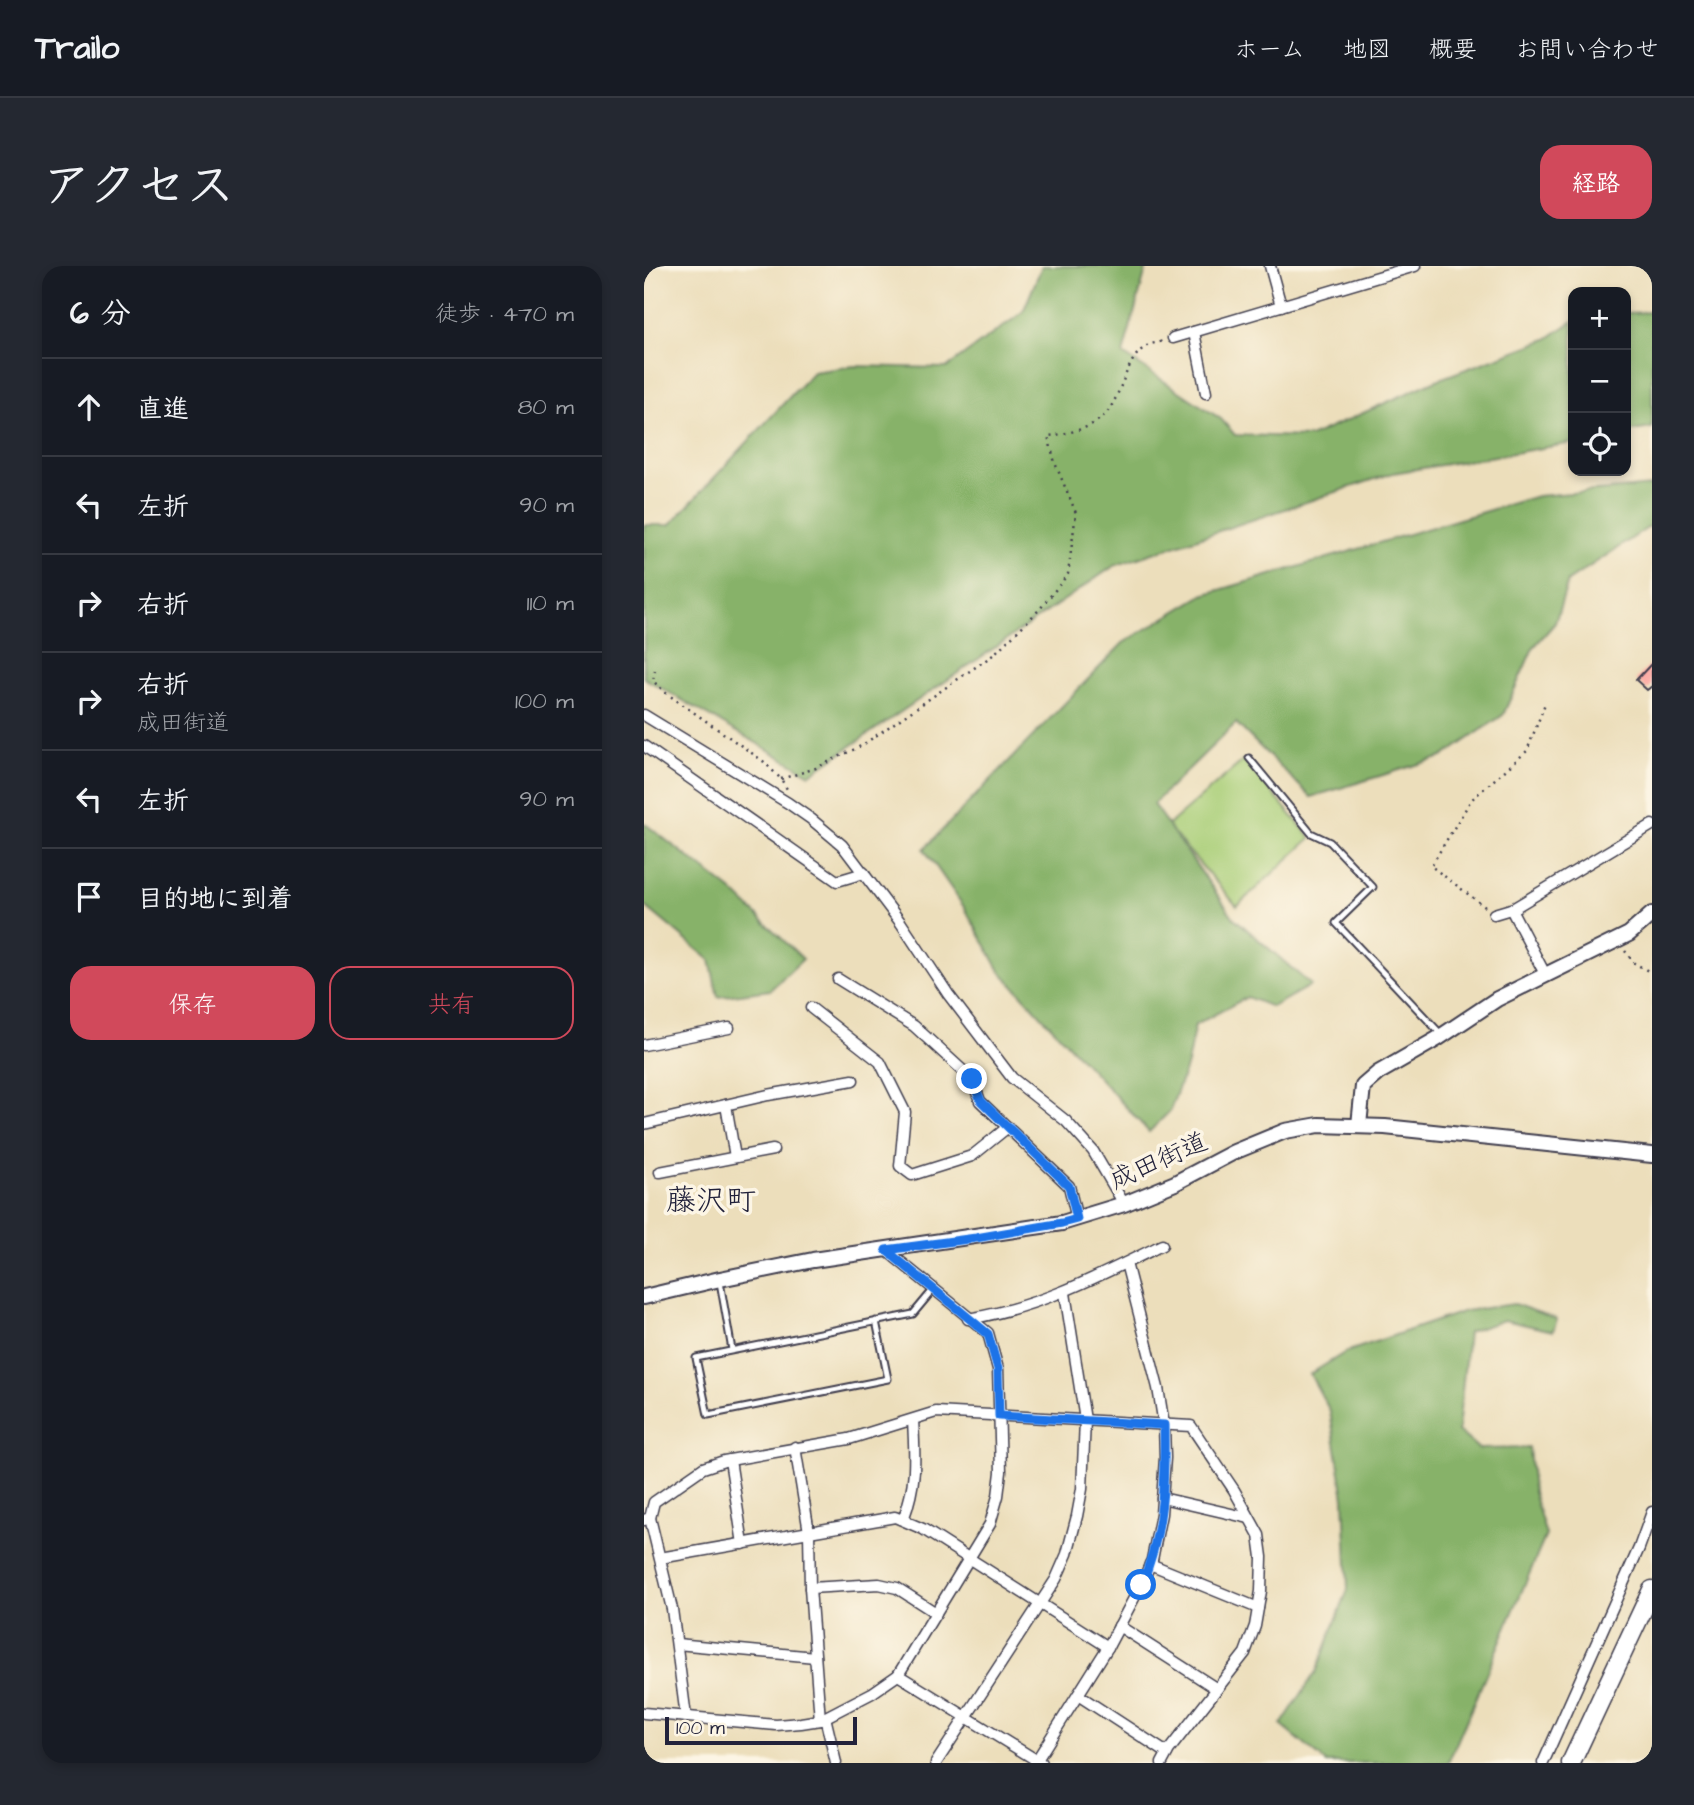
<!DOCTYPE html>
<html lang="ja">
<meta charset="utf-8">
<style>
body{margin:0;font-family:"Architects Daughter","Klee One",sans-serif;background:#242831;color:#f1f3f6}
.controls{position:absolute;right:21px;top:21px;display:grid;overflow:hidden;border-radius:14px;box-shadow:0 4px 10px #0003}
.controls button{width:63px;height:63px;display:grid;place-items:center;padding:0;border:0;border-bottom:2px solid #363941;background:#171b24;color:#f1f3f6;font:35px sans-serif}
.scale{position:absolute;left:21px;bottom:18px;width:192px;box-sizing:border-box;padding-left:7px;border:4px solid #22223b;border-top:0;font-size:19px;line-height:24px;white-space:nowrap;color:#22223b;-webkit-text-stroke:5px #fcf5e5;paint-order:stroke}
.stop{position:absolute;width:21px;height:21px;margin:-16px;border:5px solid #1a73e8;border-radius:50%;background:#fff}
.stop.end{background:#1a73e8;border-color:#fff;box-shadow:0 2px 7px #0008}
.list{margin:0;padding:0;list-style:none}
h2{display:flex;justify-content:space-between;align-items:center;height:91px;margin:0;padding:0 28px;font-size:30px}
h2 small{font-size:23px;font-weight:400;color:#9ea1a6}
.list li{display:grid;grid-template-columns:46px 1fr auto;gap:21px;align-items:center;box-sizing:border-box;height:98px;padding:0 28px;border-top:2px solid #363941}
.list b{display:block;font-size:26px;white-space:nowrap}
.list p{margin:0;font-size:23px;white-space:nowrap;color:#9ea1a6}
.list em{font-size:23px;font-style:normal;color:#9ea1a6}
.actions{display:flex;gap:14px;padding:21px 28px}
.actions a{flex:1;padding:16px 0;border:2px solid #d1495b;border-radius:21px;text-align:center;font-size:24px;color:#d1495b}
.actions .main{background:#d1495b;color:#fff}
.icon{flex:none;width:38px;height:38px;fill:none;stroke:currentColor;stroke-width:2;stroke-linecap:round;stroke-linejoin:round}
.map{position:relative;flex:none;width:1008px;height:1497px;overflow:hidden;border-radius:21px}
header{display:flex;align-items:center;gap:42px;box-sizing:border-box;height:98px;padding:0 35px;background:#171b24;border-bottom:2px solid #363941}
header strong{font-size:33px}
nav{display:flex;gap:38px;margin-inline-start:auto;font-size:24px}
.intro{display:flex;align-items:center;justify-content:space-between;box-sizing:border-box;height:168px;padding:0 42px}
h1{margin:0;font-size:49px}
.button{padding:18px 32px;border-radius:21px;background:#d1495b;color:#fff;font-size:24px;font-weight:700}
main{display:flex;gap:42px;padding:0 42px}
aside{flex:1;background:#171b24;border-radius:21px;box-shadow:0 4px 10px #0003}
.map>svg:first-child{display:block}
.green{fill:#aacf79;stroke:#66785a;stroke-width:2}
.forest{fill:#87b269;stroke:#546a52;stroke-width:2}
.building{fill:#fca19c}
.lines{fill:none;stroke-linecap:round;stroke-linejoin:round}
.lane-casing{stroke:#403e4e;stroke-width:9}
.street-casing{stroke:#403e4e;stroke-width:13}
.secondary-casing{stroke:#403e4e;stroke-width:18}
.highway-casing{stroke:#403e4e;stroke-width:21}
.path{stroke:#403e4e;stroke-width:2.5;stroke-dasharray:2 5;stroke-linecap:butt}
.lane{stroke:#fff;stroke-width:5}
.street{stroke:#fff;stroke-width:10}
.secondary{stroke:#fff;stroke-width:14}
.highway{stroke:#fff;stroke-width:18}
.route{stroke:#1a73e8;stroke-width:9}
.labels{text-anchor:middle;stroke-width:7;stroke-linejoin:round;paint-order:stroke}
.street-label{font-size:26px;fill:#22223b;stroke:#fcf5e5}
.quarter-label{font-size:30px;fill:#22223b;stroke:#fcf5e5}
</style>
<header>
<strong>Trailo</strong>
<nav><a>ホーム</a><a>地図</a><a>概要</a><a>お問い合わせ</a></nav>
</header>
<div class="intro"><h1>アクセス</h1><a class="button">経路</a></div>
<main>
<aside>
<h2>6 分<small>徒歩 · 470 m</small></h2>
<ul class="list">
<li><svg class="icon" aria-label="ahead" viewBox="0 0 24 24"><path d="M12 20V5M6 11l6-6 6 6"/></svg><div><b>直進</b></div><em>80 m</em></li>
<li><svg class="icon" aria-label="left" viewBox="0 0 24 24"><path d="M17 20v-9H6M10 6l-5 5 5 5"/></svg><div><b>左折</b></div><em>90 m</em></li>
<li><svg class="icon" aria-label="right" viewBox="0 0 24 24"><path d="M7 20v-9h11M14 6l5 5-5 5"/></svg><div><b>右折</b></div><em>110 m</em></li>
<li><svg class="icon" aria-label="right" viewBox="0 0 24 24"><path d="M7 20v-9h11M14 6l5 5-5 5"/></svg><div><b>右折</b><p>成田街道</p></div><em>100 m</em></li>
<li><svg class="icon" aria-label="left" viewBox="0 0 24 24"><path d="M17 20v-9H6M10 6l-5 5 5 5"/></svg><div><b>左折</b></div><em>90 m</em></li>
<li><svg class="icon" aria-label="arrive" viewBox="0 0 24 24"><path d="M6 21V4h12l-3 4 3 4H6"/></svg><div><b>目的地に到着</b></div></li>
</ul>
<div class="actions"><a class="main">保存</a><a>共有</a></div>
</aside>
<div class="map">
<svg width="1008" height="1497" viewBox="0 0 1008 1497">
<rect width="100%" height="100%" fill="#fcf5e5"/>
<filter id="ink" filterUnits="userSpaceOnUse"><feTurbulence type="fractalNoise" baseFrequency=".0143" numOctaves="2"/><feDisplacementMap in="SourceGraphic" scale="14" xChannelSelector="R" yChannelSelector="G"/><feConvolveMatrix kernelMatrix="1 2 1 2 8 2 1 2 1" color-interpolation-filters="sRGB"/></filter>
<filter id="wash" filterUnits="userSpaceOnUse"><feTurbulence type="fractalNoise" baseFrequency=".00686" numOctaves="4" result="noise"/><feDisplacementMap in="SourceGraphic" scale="28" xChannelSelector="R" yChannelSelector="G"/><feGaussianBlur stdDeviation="1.57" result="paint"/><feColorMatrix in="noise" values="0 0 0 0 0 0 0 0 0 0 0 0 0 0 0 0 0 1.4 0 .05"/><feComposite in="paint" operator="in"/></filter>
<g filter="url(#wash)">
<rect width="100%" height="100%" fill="#ecdebb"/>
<polygon class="green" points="600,494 667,572 593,640 523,560"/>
<g class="forest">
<polygon points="398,0 503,0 479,88 577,153 591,169 666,171 790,115 903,73 929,55 929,177 749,207 470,300 166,508 0,412 0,259 26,259 169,106 210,100 302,102 379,46"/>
<polygon points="1008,46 1008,162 982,166 982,47"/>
<polygon points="1008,220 1008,259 924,315 911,357 889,382 859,449 798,491 667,531 592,457 509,538 590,652 667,719 628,741 603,731 551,759 543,798 526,845 505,866 356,705 320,641 280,583 479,377 559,329 893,230"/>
<polygon points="0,557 87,624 159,693 126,724 74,731 66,694 0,639"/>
<polygon points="870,1038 913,1053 909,1065 860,1054 824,1066 814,1165 835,1183 885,1182 889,1226 902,1269 804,1497 683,1497 637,1459 673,1404 704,1323 700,1232 686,1145 666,1108 702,1086 821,1045"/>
</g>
<g id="blocks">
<polygon class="building" points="1008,397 1008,420 1003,424 992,414"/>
</g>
</g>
<g filter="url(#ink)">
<use href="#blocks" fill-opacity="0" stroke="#403e4e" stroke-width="2"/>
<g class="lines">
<defs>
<g id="lane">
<polyline points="605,492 667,567 686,576 729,621 692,657 796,767"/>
<polyline points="76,1016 88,1084"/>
<polyline points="232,1055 244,1113 64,1149 52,1092 269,1048 289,1024"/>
</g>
<g id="street">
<polyline points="626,0 637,40"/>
<polyline points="550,66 562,127"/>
<polyline points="529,72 771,0"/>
<polyline points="0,449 144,537 167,553 198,579 257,657 304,728 368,812 422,855 449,885 480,938"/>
<polyline points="0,480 193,615 220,607"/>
<polyline points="867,643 901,708"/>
<polyline points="850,648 870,642 1008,559"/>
<polyline points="194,713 270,760 328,813 336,835 425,920 433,953"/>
<polyline points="167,742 236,796 261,846 256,900 268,909 328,890 364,861"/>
<polyline points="0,779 85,762"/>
<polyline points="82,839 91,891"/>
<polyline points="0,858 124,829 209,814"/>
<polyline points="16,906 129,884"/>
<path d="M324 1053C396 1041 453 1011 518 979"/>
<polyline points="151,1181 165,1266 166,1322 176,1454"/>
<polyline points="86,1194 99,1278"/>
<polyline points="518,1232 605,1252"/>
<polyline points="6,1252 10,1236 59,1202 80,1195 205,1173 292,1146 547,1160 590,1224 615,1269 618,1291 617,1325 611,1360 601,1387 525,1484 518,1497"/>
<polyline points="0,1254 6,1252 28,1343 42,1451"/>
<path d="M259 1254C273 1217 271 1192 269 1154"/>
<polyline points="16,1292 251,1251 279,1263 464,1381"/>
<polyline points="506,1298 614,1342"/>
<polyline points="166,1322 235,1318 253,1322 292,1347"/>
<polyline points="475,1360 573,1423"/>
<polyline points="33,1378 171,1391"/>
<polyline points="254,1409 397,1497"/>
<polyline points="434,1429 523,1487"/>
<polyline points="0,1447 132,1459 157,1457 176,1454 228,1427 254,1409 346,1258 354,1230 357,1206 354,1103 344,1067 242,984"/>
<polyline points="181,1451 192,1497"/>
<polyline points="292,1497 412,1313 423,1288 433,1250 438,1223 441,1154 421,1027"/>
<polyline points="391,1497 464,1381 497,1319 508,1294 517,1248 521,1192 520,1159 514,1122 482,997"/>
<polyline points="899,1497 995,1282 1008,1246"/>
</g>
<g id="secondary">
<polyline points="715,859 719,820 734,807 793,773 853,733 985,668 1008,648"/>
<polyline points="0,1031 76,1013 169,994 418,957 480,938 531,917 590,886 641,865 675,859 741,861 1008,889"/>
</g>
<polyline id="highway" points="927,1497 1008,1324"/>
</defs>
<use href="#lane" class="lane-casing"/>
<use href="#street" class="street-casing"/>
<use href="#secondary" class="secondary-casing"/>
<use href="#highway" class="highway-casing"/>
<g class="path">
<polyline points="11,404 9,415 22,427 119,495 137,513 143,523"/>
<path d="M137 513 172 502 217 480 349 389 396 343 424 308 432 247 411 197 404 170C421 168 442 164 456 153 478 137 479 93 503 80 507 77 514 77 519 75"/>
<polyline points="841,641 787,600 827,534 883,485 902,435"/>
<polyline points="981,685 990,697 1008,707"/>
</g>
<use href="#lane" class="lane"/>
<use href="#street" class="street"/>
<use href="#secondary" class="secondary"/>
<use href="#highway" class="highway"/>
</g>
</g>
<g class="lines" filter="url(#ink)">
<path class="route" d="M328 813 337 835 425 920 433 953 418 957 332 972 242 984 344 1068 354 1103 355 1150 520 1159C521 1213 520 1268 497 1319"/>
</g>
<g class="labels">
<g class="street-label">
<text transform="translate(514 894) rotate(-24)" y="9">成田街道</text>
</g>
<g class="quarter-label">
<text x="67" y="944">藤沢町</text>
</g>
</g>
</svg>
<div class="controls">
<button>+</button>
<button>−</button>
<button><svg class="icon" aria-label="locate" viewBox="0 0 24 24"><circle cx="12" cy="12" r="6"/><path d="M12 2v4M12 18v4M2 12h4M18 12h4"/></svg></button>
</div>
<div class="scale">100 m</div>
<div class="stop" style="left:497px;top:1319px"></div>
<div class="stop end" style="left:328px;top:813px"></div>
</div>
</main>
